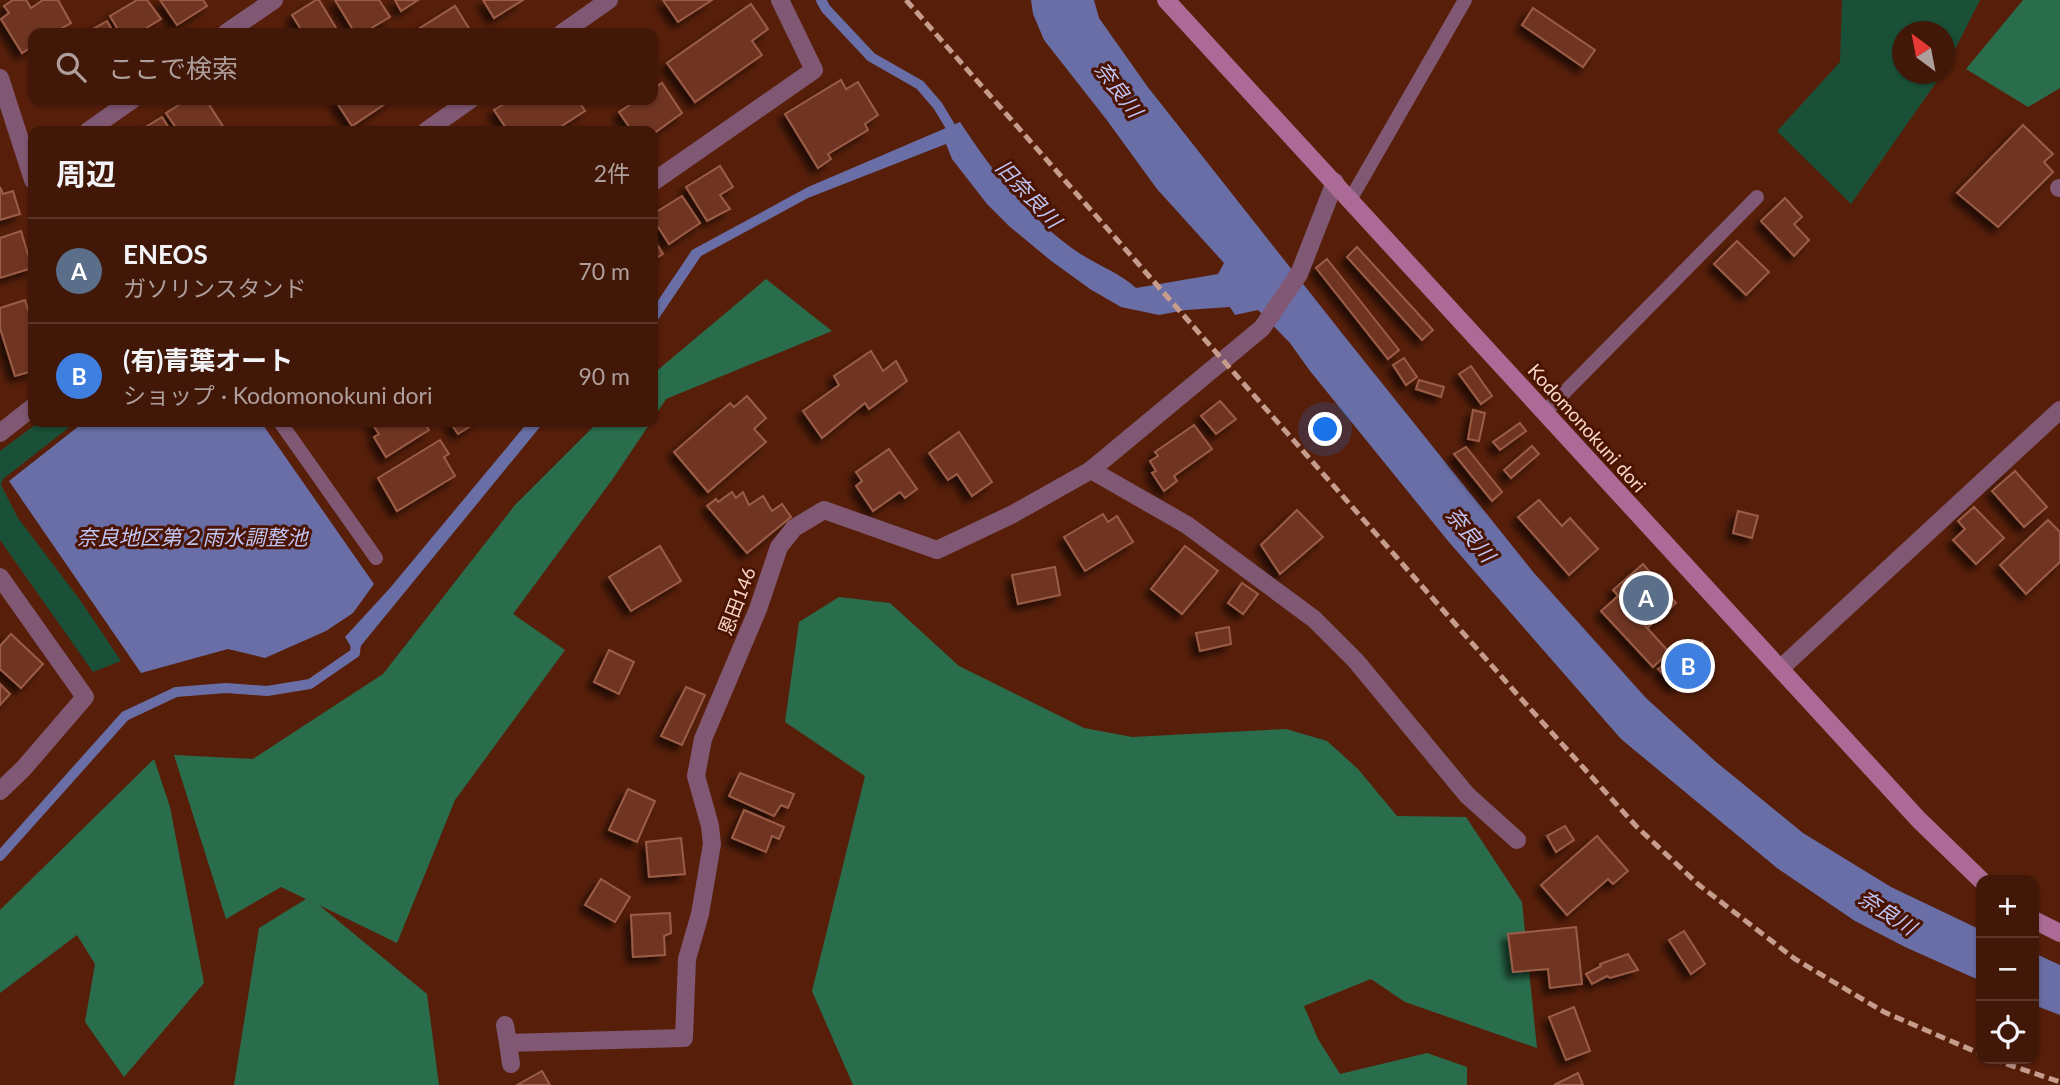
<!DOCTYPE html>
<html lang="ja">
<meta charset="utf-8">
<style>
body{margin:0;font-family:Lato,"Noto Sans JP",sans-serif;background:#4c2416;color:#f1f3f6}
.controls{position:absolute;right:21px;bottom:21px;display:grid;overflow:hidden;border-radius:14px;box-shadow:0 2px 5px #0004}
.controls button{width:63px;height:63px;display:grid;place-items:center;padding:0;border:0;border-bottom:2px solid #5a3629;background:#411708;color:#f1f3f6;font:35px sans-serif}
.compass{position:absolute;left:1892px;top:21px;width:63px;height:63px;border-radius:50%;background:#411708;box-shadow:0 2px 5px #0004;rotate:328deg}
.you{position:absolute;left:1326px;top:430px;width:24px;height:24px;margin:-18px;border:5px solid #fff;border-radius:50%;background:#1a73e8;box-shadow:0 0 0 10px #1a73e833}
.badge{display:grid;place-items:center;width:46px;height:46px;border-radius:50%;background:#2563eb;color:#fff;font-size:23px;font-weight:700}
.pin{position:absolute;translate:-50% -50%;border:4px solid #fff;box-shadow:0 2px 7px #0006}
.list{margin:0;padding:0;list-style:none}
h2{display:flex;justify-content:space-between;align-items:center;height:91px;margin:0;padding:0 28px;font-size:30px}
h2 small{font-size:23px;font-weight:400;color:#ae9f9c}
.list li{display:grid;grid-template-columns:46px 1fr auto;gap:21px;align-items:center;box-sizing:border-box;height:105px;padding:0 28px;border-top:2px solid #5a3629}
.list b{display:block;font-size:26px;white-space:nowrap}
.list p{margin:0;font-size:23px;white-space:nowrap;color:#ae9f9c}
.list em{font-size:23px;font-style:normal;color:#ae9f9c}
.icon{flex:none;width:38px;height:38px;fill:none;stroke:currentColor;stroke-width:2;stroke-linecap:round;stroke-linejoin:round}
.map{position:relative;flex:none;width:2060px;height:1085px;overflow:hidden}
.search{position:absolute;background:#411708;box-shadow:0 2px 5px #0004;left:28px;top:28px;width:630px;height:77px;display:flex;align-items:center;gap:18px;box-sizing:border-box;padding:0 24px;border-radius:14px;color:#ae9f9c;font-size:26px}
.panel{position:absolute;background:#411708;box-shadow:0 2px 5px #0004;left:28px;top:126px;width:630px;height:301px;border-radius:14px}
.map>svg:first-child{display:block}
.green{fill:#1a5037}
.forest{fill:#296d4d}
.water{fill:#696ea6}
.lines{fill:none;stroke-linecap:round;stroke-linejoin:round}
.stream{stroke:#696ea6;stroke-width:10}
.building{fill:#6f3521;stroke:#9b5d47;stroke-width:2;filter:url(#shadow)}
.lane{stroke:#815873;stroke-width:14}
.street{stroke:#815873;stroke-width:18}
.secondary{stroke:#ac6b97;stroke-width:18}
.rail{stroke:#c69c8d;stroke-width:5;stroke-dasharray:10 5;stroke-linecap:butt}
.labels{text-anchor:middle;stroke-width:6;stroke-linejoin:round;paint-order:stroke}
.street-label{font-size:19px;fill:#f9d5c9;stroke:#4b1400}
.water-label{font-size:21px;font-style:italic;fill:#bec4f6;stroke:#4b1400}
</style>
<div class="map">
<svg width="2060" height="1085" viewBox="0 0 2060 1085">
<defs>
<filter id="shadow"><feDropShadow dx="-6" dy="6" stdDeviation="3.5" flood-color="#0009"/></filter>
</defs>
<rect width="100%" height="100%" fill="#571f0a"/>
<g class="green">
<polygon points="1842,0 1980,0 1945,69 1944,32 1902,32 1902,74 1942,74 1851,204 1777,131 1840,62"/>
<polygon points="39,422 76,422 3,479 1,485 18,518 80,600 121,661 93,672 0,540 0,451"/>
</g>
<g class="forest">
<polygon points="2023,0 2060,0 2060,88 2028,107 1966,69"/>
<polygon points="766,279 832,331 666,399 653,419 653,374"/>
<polygon points="598,422 651,422 612,480 513,614 565,650 455,800 397,943 319,905 427,994 439,1085 234,1085 259,928 306,899 281,887 226,919 174,755 253,759 383,674 515,505"/>
<polygon points="839,597 890,603 959,666 1084,728 1132,737 1286,729 1327,741 1358,769 1397,816 1466,817 1522,902 1537,1048 1405,1002 1371,979 1304,1006 1318,1039 1340,1074 1427,1053 1467,1067 1467,1085 853,1085 812,991 865,776 785,722 799,622"/>
<polygon points="154,759 170,807 204,983 124,1077 85,1022 95,964 77,935 0,993 0,910"/>
</g>
<g class="water">
<path d="M1031 0H1094L1099 18 1147 86 1345 337 1534 573 1646 698 1715 761 1803 833 1891 887 1981 930V981L1905 947 1855 921 1777 868 1621 739 1448 541 1310 371 1290 343 1258 310 1235 315 1230 307 1186 310 1159 315 1121 307 1090 289 1050 260 1009 226 987 204 952 159 946 144 808 198 701 256 653 327V308L692 250 808 187 960 122C992 171 1028 217 1076 251 1096 265 1119 272 1136 288L1218 274 1224 263 1157 189 1106 119 1044 40 1033 14Z"/>
<polygon points="84,422 261,422 374,584 353,613 326,631 265,658 228,649 141,673 9,481"/>
<polygon points="528,422 544,422 355,653 345,637 390,588"/>
<polygon points="2034,953 2060,965 2060,1015 2034,1005"/>
</g>
<g class="lines">
<g class="stream">
<polyline points="821,0 826,9 871,57 920,85 938,106 956,136"/>
<polyline points="0,856 125,716 176,692 226,688 267,691 310,684 355,653 356,642"/>
</g>
</g>
<g class="building">
<polygon points="13,0 26,0 31,8 43,0 58,0 71,23 53,33 33,33 33,46 22,53 1,19 9,13 4,6"/>
<polygon points="137,0 147,0 161,19 138,33 120,33 110,16"/>
<polygon points="160,0 203,0 207,6 177,25"/>
<polygon points="316,0 319,0 339,33 298,33 302,31 292,15"/>
<polygon points="335,0 379,0 390,17 363,33 355,33"/>
<polygon points="395,0 418,0 401,11"/>
<polygon points="483,0 523,0 494,18"/>
<polygon points="663,0 712,0 678,22"/>
<polygon points="751,4 768,29 752,41 762,55 695,102 667,63"/>
<polygon points="455,6 472,33 412,33"/>
<polygon points="1533,8 1595,50 1583,67 1522,25"/>
<polygon points="107,21 114,33 86,33"/>
<polygon points="841,80 846,89 858,82 878,115 865,124 868,130 828,154 831,159 818,168 785,114"/>
<polygon points="662,83 682,113 653,134 653,131 632,131 619,112 637,100 653,100 653,89"/>
<polygon points="187,100 206,100 226,131 178,131 166,113"/>
<polygon points="335,100 391,100 352,126"/>
<polygon points="511,100 578,100 585,111 554,131 508,131 494,110"/>
<polygon points="162,117 171,131 139,131"/>
<polygon points="2023,125 2053,154 2044,162 2053,172 1998,227 1957,193"/>
<polygon points="720,166 733,187 720,195 730,209 707,221 686,187"/>
<polygon points="0,187 3,194 13,191 20,214 0,220"/>
<polygon points="682,196 700,223 669,244 653,219 653,214"/>
<polygon points="1785,198 1802,217 1794,224 1809,240 1794,256 1761,221"/>
<polygon points="21,231 32,268 0,278 0,238"/>
<polygon points="653,238 663,254 653,260"/>
<polygon points="1737,241 1769,272 1746,295 1714,264"/>
<polygon points="1357,247 1433,330 1422,340 1347,257"/>
<polygon points="1327,259 1399,350 1388,359 1316,268"/>
<polygon points="25,300 28,310 33,308 33,371 15,376 0,328 0,308"/>
<polygon points="871,351 883,371 896,361 907,381 869,409 865,403 822,438 803,411 839,385 834,376"/>
<polygon points="1404,358 1417,377 1406,385 1393,365"/>
<polygon points="1471,366 1492,396 1481,404 1459,374"/>
<polygon points="1419,380 1444,387 1441,397 1416,389"/>
<polygon points="747,396 766,418 754,429 766,442 708,492 674,452 730,403 734,407"/>
<polygon points="1220,401 1236,419 1216,434 1201,416"/>
<polygon points="1473,410 1485,413 1479,441 1468,439"/>
<polygon points="371,422 424,422 429,430 386,457 374,437 379,434"/>
<polygon points="450,422 477,422 458,434"/>
<polygon points="1520,423 1526,431 1500,450 1493,442"/>
<polygon points="1194,425 1212,449 1174,476 1177,481 1164,491 1152,473 1156,471 1150,461 1158,456 1155,452"/>
<polygon points="959,432 992,482 972,496 957,474 948,480 929,453"/>
<polygon points="440,440 449,454 444,457 455,476 397,511 378,478"/>
<polygon points="1532,446 1539,454 1511,478 1504,470"/>
<polygon points="1466,447 1502,492 1492,501 1454,454"/>
<polygon points="889,449 917,489 905,498 900,492 873,511 856,486 862,481 856,472"/>
<polygon points="2015,471 2047,507 2024,527 1992,491"/>
<polygon points="732,492 736,498 743,492 749,505 763,496 772,511 782,504 791,517 747,553 707,506 716,499 718,502"/>
<polygon points="1539,500 1562,526 1570,518 1598,549 1569,575 1518,517"/>
<polygon points="1974,507 2004,538 1976,564 1953,540 1965,529 1958,521"/>
<polygon points="1297,510 1323,537 1280,574 1261,545"/>
<polygon points="1738,511 1758,516 1752,538 1733,533"/>
<polygon points="1103,514 1108,522 1117,516 1133,542 1085,571 1064,537"/>
<polygon points="2048,520 2060,532 2060,562 2026,594 2000,565"/>
<polygon points="660,546 681,581 631,611 609,577"/>
<polygon points="1185,546 1218,571 1182,614 1151,589"/>
<polygon points="1643,564 1676,603 1647,628 1613,590"/>
<polygon points="1055,567 1060,595 1018,604 1012,575"/>
<polygon points="1242,583 1258,594 1243,614 1228,603"/>
<polygon points="1618,596 1669,652 1653,667 1601,611"/>
<polygon points="1229,627 1231,644 1200,651 1196,633"/>
<polygon points="11,634 43,664 21,688 0,669 0,646"/>
<polygon points="1702,642 1712,662 1674,686 1658,669"/>
<polygon points="609,650 634,662 619,694 594,682"/>
<polygon points="0,684 10,694 0,705"/>
<polygon points="686,687 705,695 682,745 661,736"/>
<polygon points="740,773 794,794 788,808 781,805 774,816 729,796"/>
<polygon points="628,789 655,801 637,842 609,830"/>
<polygon points="744,810 784,827 779,839 772,836 766,852 732,838"/>
<polygon points="1565,826 1574,840 1556,852 1547,836"/>
<polygon points="1597,836 1628,871 1613,884 1608,879 1567,915 1541,885"/>
<polygon points="681,838 685,874 649,877 646,842"/>
<polygon points="601,879 630,897 615,922 585,905"/>
<polygon points="670,913 671,933 664,936 665,955 633,957 631,915"/>
<polygon points="1576,927 1582,984 1550,988 1548,969 1513,972 1508,934"/>
<polygon points="1684,931 1705,964 1691,974 1669,940"/>
<polygon points="1628,954 1638,970 1610,978 1607,976 1592,984 1586,974 1601,966 1600,964"/>
<polygon points="1574,1007 1590,1051 1566,1060 1549,1017"/>
<polygon points="542,1071 550,1085 517,1085"/>
<polygon points="1578,1073 1583,1085 1554,1085"/>
</g>
<g class="lines">
<g class="lane">
<polyline points="1350,200 1465,0"/>
<polyline points="1545,412 1757,197"/>
<polyline points="280,422 376,558"/>
</g>
<g class="street">
<polyline points="226,33 274,0"/>
<polyline points="562,33 609,0"/>
<polyline points="0,78 33,180"/>
<polyline points="88,131 132,100"/>
<polyline points="426,131 470,100"/>
<polyline points="653,182 814,70 780,0"/>
<polyline points="2059,188 2060,188"/>
<polyline points="0,433 33,407"/>
<polyline points="1091,470 1187,525 1314,619 1356,661 1467,795 1517,840"/>
<polyline points="0,577 85,697 23,769 0,791"/>
<polyline points="1780,669 2060,410"/>
<polyline points="505,1025 508,1043 684,1038 687,959 700,914 712,844 710,826 696,776 703,739 758,609 779,547 794,528 824,510 937,550 1013,514 1091,470 1262,328 1299,274 1335,182"/>
<polyline points="508,1043 511,1064"/>
</g>
<g class="secondary">
<polyline points="1166,0 1919,820 1981,880"/>
<polyline points="2034,920 2060,933"/>
</g>
<g class="rail">
<polyline points="906,0 1516,693 1636,826 1699,885 1795,959 1884,1012 1981,1054"/>
<polyline points="1992,1059 2060,1082"/>
</g>
</g>
<g class="labels">
<g class="street-label">
<text transform="translate(1587 428) rotate(48)" y="7">Kodomonokuni dori</text>
<text transform="translate(737 601) rotate(-69)" y="7">恩田146</text>
</g>
<g class="water-label">
<text transform="translate(1118 90) rotate(53)" y="7">奈良川</text>
<text transform="translate(1028 194) rotate(47)" y="7">旧奈良川</text>
<text transform="translate(1470 535) rotate(51)" y="7">奈良川</text>
<text x="192" y="545">奈良地区第２雨水調整池</text>
<text transform="translate(1887 913) rotate(33)" y="7">奈良川</text>
</g>
</g>
</svg>
<div class="controls">
<button>+</button>
<button>−</button>
<button><svg class="icon" aria-label="locate" viewBox="0 0 24 24"><circle cx="12" cy="12" r="6"/><path d="M12 2v4M12 18v4M2 12h4M18 12h4"/></svg></button>
</div>
<svg class="compass" viewBox="-18 -18 36 36"><path d="M0-13l5 13h-10z" fill="#e53935"/><path d="M0 13l5-13h-10z" fill="#ae9f9c"/></svg>
<div class="you"></div>
<div class="pin badge" style="left:1646px;top:598px;background:#5c6f8a">A</div>
<div class="pin badge" style="left:1688px;top:666px;background:#3f7fe0">B</div>
<div class="search"><svg class="icon" aria-label="search" viewBox="0 0 24 24"><circle cx="10" cy="10" r="6"/><path d="M15 15l6 6"/></svg>ここで検索</div>
<section class="panel">
<h2>周辺<small>2件</small></h2>
<ul class="list">
<li><span class="badge" style="background:#5c6f8a">A</span><div><b>ENEOS</b><p>ガソリンスタンド</p></div><em>70 m</em></li>
<li><span class="badge" style="background:#3f7fe0">B</span><div><b>(有)青葉オート</b><p>ショップ · Kodomonokuni dori</p></div><em>90 m</em></li>
</ul>
</section>
</div>
